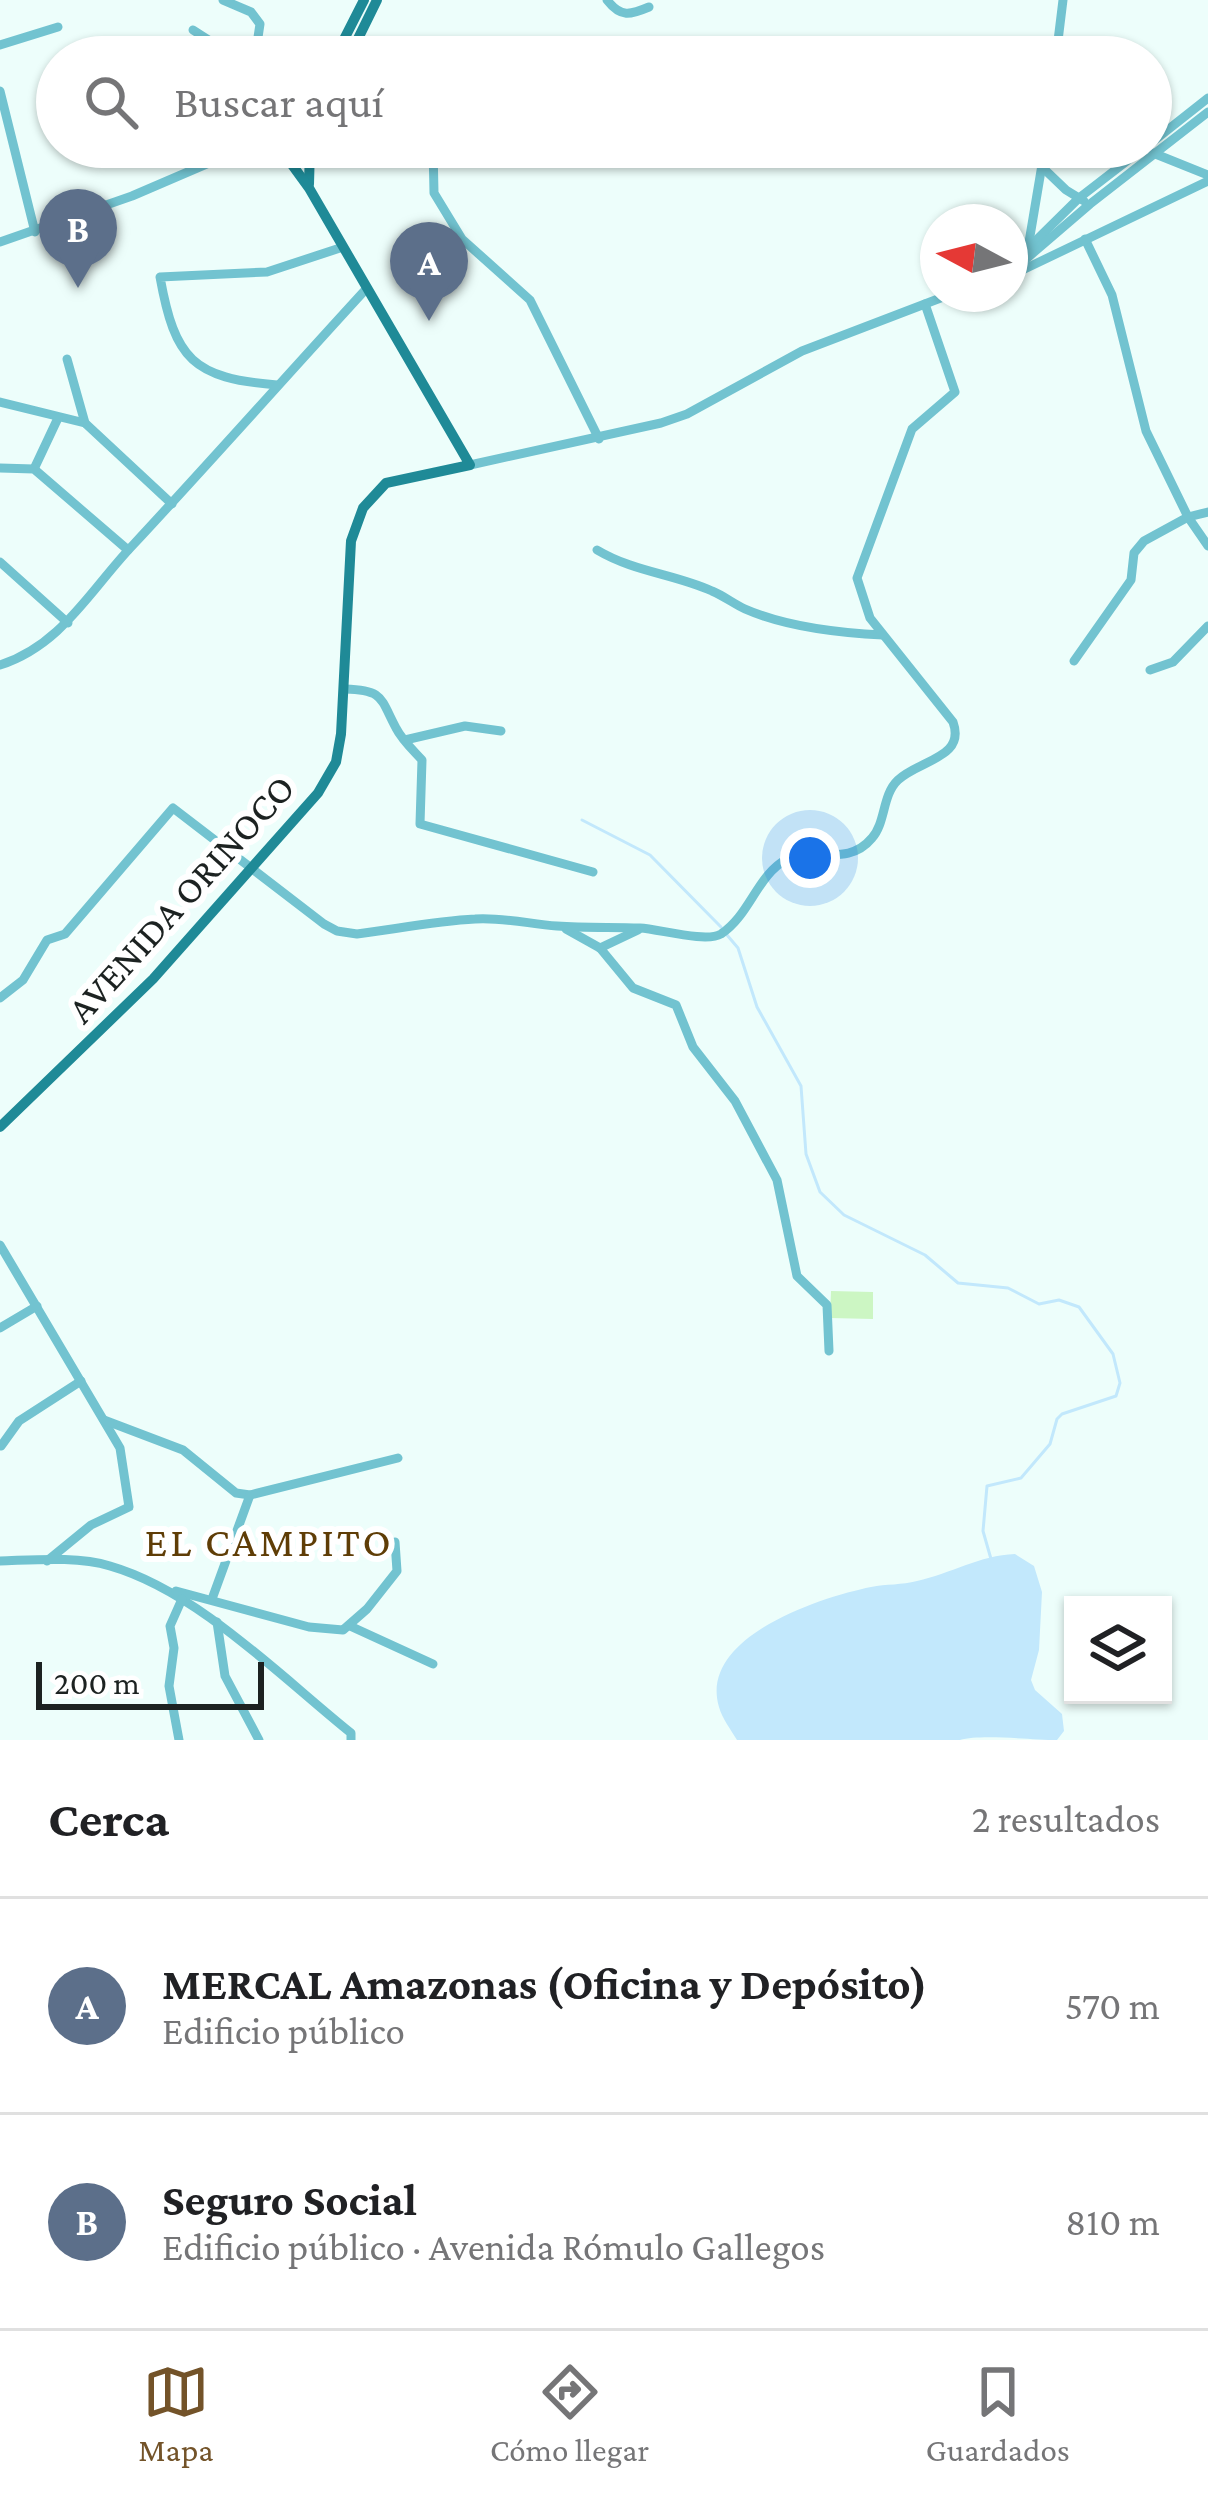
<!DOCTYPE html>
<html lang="es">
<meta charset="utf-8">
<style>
body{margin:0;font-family:"Crimson Pro",serif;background:#f2f2f2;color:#202124}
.controls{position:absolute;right:36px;bottom:36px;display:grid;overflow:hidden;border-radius:0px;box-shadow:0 3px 9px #0004}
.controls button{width:108px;height:108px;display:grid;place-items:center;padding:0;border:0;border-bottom:3px solid #e0e0e0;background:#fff;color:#202124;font:60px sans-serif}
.compass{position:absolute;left:920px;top:204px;width:108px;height:108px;border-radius:50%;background:#fff;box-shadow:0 3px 9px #0004;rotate:277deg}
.scale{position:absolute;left:36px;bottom:30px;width:228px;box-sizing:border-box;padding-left:12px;border:6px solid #1c2221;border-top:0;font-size:33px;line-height:42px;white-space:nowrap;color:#1c2221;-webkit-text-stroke:9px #fff;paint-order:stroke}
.you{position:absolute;left:810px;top:858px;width:42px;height:42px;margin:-30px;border:9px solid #fff;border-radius:50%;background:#1a73e8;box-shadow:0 0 0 18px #1a73e833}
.badge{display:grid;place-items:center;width:78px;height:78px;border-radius:50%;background:#735329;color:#fff;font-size:39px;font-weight:700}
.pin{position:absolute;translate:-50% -99px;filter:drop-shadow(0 3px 6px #0008)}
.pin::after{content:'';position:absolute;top:63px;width:42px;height:36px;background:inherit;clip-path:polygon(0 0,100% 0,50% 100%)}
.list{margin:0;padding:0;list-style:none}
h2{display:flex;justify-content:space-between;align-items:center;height:156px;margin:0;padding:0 48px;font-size:51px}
h2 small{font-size:39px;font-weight:400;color:#757577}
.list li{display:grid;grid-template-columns:78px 1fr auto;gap:36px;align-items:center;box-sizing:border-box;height:216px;padding:0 48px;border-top:3px solid #e0e0e0}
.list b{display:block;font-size:45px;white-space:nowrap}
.list p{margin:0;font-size:39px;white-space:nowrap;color:#757577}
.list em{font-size:39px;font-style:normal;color:#757577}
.icon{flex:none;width:66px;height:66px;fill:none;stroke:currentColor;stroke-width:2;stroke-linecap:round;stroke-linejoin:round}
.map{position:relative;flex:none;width:1208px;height:1740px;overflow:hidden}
.search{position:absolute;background:#fff;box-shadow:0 3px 9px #0004;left:36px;right:36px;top:36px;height:132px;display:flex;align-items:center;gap:30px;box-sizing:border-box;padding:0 42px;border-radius:66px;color:#757577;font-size:45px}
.sheet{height:588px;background:#fff}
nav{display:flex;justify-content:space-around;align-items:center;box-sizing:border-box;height:168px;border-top:3px solid #e0e0e0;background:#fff;font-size:33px;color:#757577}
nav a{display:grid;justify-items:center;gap:6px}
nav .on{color:#735329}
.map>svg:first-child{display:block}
.green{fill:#ccf6c3}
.water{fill:#c2e8fc}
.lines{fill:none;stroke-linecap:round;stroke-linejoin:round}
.stream{stroke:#c2e8fc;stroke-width:3}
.minor{stroke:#72c3d0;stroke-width:9}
.major{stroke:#1f8a97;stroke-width:10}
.labels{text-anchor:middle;stroke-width:12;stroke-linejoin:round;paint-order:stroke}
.street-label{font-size:39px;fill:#1c2221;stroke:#fff}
.neighbourhood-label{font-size:42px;letter-spacing:3px;fill:#5f3d06;stroke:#fff}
</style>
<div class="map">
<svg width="1208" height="1740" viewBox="0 0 1208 1740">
<rect width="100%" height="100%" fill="#edfefb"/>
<polygon class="green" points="831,1291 873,1292 873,1319 830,1318"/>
<path class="water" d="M1015 1554 1034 1566 1042 1592 1039 1650 1031 1680 1035 1690 1062 1714 1064 1731 1057 1740C1032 1740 981 1734 960 1740H737C731 1730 722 1718 719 1707 698 1637 821 1597 871 1587 886 1584 902 1585 917 1581 950 1574 980 1555 1015 1554Z"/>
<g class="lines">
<g class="stream">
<polyline points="582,820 650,855 721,927"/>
<polyline points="727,935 738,948 757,1007 801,1086 806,1154 820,1192 844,1215 925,1255 958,1283 1008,1288 1039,1304 1059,1300 1079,1307 1113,1354 1120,1383 1116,1396 1062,1414 1057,1419 1050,1444 1021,1478 987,1486 983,1531 991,1559"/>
</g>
<g class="minor">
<polyline points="223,0 251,12 260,24 255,57"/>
<path d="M607 0C621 18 630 15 649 7"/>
<polyline points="193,30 235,57"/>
<polyline points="0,45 58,27"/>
<polyline points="1056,57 1063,0"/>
<polyline points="0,91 35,232"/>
<polyline points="1151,143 1208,98"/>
<polyline points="433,147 434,193 462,239 530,300 599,439"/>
<path d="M611 147C633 163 649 161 672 147"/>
<polyline points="1153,153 1208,175"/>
<polyline points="1042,167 1066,190 1084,201"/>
<polyline points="1085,239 1112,295 1146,431 1188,517 1208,546"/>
<polyline points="0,242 132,196 246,147"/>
<polyline points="1029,242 1045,147"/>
<polyline points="1014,262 1079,198 1145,147"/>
<polyline points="1010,268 1026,259 1090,204 1208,112"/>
<polyline points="1010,276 1208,181"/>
<polyline points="67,359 85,423"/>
<path d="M277 385C193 378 175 360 160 277L267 272 343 247"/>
<polyline points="0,402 85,423 172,504"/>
<polyline points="470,465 661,423 687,414 802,351 951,294"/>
<polyline points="0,468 34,469 128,550"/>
<polyline points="34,469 58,418"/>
<path d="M597 550C634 572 674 574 712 591 724 596 734 604 745 609 786 627 839 633 883 635"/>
<polyline points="0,562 68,623"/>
<polyline points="1074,661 1131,580 1134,553 1144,541 1188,517 1208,512"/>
<path d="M0 665C62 645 90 590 133 545 212 460 289 373 367 288"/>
<polyline points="1150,670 1173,662 1208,626"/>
<path d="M345 689C384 690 380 698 396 728 402 740 413 750 422 760L420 824 593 872"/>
<polyline points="405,740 465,726 501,731"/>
<polyline points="566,929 600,948 633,988 676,1005 693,1047 735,1101 777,1180 797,1276 827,1305 829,1351"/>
<polyline points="600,948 638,930"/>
<path d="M0 998 23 980 47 940 65 934 173 808 324 924 337 931 357 934C396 929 436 921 475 919 502 917 530 924 557 926 585 928 612 927 640 928 659 929 706 943 721 934 750 915 757 875 787 859 815 845 847 868 872 838 886 822 882 795 898 780 919 760 966 758 953 722L870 618 857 578 912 429 955 392 925 304"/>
<polyline points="0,1245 120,1448 129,1507 91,1525 47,1561"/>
<polyline points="0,1328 37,1306"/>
<polyline points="104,1420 183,1450 236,1493 250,1495 398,1458"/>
<polyline points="1,1446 19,1421 81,1381"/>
<path d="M0 1561C34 1560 77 1556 110 1566 197 1591 280 1676 351 1733V1740"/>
<polyline points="176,1591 309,1627 343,1630 367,1609 397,1571 395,1542"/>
<polyline points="212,1599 250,1495"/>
<polyline points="217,1622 225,1676 259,1740"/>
<polyline points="350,1626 433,1664"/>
<polyline points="179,1740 169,1686 174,1648 170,1626 182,1599"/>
</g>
<g class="major">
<polyline points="335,57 364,0"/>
<polyline points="349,57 377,0"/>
<polyline points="278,147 285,155 296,157 309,147"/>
<polyline points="309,184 310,147"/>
<polyline points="0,1127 153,979 318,793 336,762 341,734 351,541 363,508 386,483 470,465 309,188 285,155"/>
</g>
</g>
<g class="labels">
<g class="street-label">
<text transform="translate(180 898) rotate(-48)" y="14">AVENIDA ORINOCO</text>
</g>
<g class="neighbourhood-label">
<text x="269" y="1556">EL CAMPITO</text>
</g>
</g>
</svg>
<div class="controls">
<button><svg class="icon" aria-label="layers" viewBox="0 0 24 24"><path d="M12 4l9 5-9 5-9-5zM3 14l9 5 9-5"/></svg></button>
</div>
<svg class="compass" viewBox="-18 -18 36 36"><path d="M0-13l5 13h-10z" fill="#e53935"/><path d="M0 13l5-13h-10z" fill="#757577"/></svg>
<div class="scale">200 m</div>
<div class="you"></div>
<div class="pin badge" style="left:429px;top:321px;background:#5c6f8a">A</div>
<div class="pin badge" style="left:78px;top:288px;background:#5c6f8a">B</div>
<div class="search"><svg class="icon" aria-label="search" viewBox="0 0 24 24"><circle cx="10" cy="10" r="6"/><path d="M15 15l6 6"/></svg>Buscar aquí</div>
</div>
<section class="sheet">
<h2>Cerca<small>2 resultados</small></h2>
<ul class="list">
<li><span class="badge" style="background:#5c6f8a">A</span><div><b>MERCAL Amazonas (Oficina y Depósito)</b><p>Edificio público</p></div><em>570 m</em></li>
<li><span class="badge" style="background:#5c6f8a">B</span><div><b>Seguro Social</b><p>Edificio público · Avenida Rómulo Gallegos</p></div><em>810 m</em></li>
</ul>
</section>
<nav>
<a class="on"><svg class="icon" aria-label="map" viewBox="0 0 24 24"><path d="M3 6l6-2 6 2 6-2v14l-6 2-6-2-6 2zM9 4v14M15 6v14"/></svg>Mapa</a>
<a><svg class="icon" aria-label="directions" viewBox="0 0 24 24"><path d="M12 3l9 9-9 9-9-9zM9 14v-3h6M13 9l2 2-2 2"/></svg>Cómo llegar</a>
<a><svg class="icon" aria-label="saved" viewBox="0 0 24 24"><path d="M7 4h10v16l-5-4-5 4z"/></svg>Guardados</a>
</nav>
